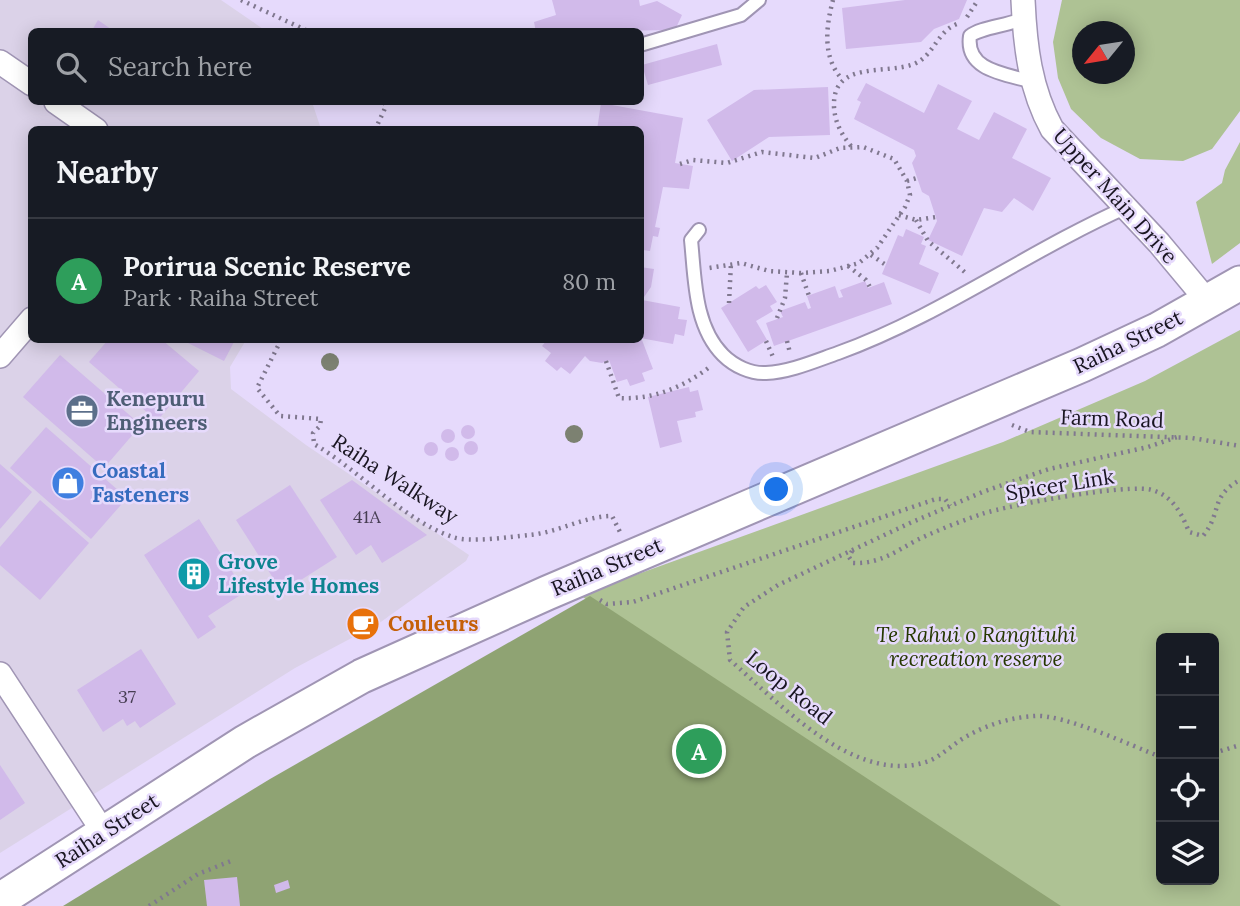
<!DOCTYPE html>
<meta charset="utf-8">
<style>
body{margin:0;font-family:Lora,serif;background:#20242c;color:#f1f3f6}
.controls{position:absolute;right:21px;bottom:21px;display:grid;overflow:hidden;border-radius:10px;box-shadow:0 4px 18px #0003}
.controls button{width:63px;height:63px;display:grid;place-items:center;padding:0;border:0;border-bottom:2px solid #363941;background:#171b24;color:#f1f3f6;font:35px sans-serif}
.compass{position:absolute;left:1072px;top:21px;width:63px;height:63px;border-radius:50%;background:#171b24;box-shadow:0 4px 18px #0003;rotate:240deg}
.you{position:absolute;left:777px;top:490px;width:24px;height:24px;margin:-18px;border:5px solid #fff;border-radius:50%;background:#1a73e8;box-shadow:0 0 0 10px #1a73e833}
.badge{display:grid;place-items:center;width:46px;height:46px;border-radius:50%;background:#ea580c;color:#fff;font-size:23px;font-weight:700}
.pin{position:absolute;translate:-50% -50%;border:4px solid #fff;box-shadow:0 2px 7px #0006}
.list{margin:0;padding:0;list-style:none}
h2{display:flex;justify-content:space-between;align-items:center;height:91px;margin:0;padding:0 28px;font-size:30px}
h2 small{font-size:23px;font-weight:400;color:#9ea1a6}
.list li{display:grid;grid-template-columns:46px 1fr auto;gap:21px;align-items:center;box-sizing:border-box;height:126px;padding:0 28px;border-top:2px solid #363941}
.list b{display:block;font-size:26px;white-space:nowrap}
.list p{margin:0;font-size:23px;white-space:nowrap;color:#9ea1a6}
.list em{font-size:23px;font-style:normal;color:#9ea1a6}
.icon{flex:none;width:38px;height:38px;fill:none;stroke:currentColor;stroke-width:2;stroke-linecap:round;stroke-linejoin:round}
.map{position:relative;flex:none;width:1240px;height:906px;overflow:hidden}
.search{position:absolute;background:#171b24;box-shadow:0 4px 18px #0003;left:28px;top:28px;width:616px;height:77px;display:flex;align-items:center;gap:18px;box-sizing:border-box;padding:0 24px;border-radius:10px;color:#9ea1a6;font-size:26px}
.panel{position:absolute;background:#171b24;box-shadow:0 4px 18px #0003;left:28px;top:126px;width:616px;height:217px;border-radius:10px}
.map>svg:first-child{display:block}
.industrial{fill:#dbd2e8}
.green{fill:#aec294;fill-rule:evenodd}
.forest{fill:#8fa373}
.building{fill:#d1baea}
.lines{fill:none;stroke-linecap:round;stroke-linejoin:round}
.service-casing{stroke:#a095b4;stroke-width:16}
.minor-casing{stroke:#a095b4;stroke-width:26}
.secondary-casing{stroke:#a095b4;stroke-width:37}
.path{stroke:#80788f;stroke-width:4.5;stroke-dasharray:2 5;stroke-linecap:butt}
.service{stroke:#fff;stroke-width:12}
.minor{stroke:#fff;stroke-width:23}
.secondary{stroke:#fff;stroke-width:33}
.tree{fill:#7c8171}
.labels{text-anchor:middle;stroke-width:5;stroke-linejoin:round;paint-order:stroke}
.number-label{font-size:18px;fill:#473e53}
.street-label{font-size:21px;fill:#191521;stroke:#e6dafc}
.service-label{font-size:21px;font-weight:bold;fill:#4e5e75;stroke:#e6dafc;text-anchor:start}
.shop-label{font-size:21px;font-weight:bold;fill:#366cbe;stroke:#e6dafc;text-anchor:start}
.culture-label{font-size:21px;font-weight:bold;fill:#0d838f;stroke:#e6dafc;text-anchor:start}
.food-label{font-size:21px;font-weight:bold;fill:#c56008;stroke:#e6dafc;text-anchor:start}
.park-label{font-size:21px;font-style:italic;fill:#263800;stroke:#e6dafc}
</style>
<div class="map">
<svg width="1240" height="906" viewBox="0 0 1240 906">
<rect width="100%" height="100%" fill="#e6dafc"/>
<polygon class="industrial" points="0,0 221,0 266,31 32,32 32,102 312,102 321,129 32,130 32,340 246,340 230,367 231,389 306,445 469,555 466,561 378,624 295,668 0,853"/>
<g class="green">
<path d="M1062 0H1240V111L1212 149 1183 161 1140 159 1101 138 1071 109 1058 78 1053 42ZM1082 32H1124V74H1082Z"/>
<polygon points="1240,142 1240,243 1212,264 1196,202 1222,183 1225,170"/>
<path d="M1240 330V906H1024L580 595 1003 442 1145 381ZM1161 638H1214V880H1161Z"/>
</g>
<polygon class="forest" points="590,596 1061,906 63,906 270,779"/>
<g class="building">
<polygon points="552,0 639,0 640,6 657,1 682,15 675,30 536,32 534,22 556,15"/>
<polygon points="905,0 967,0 959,19 934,29 921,42 846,49 842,8"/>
<polygon points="98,20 115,32 91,32"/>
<polygon points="717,44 722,65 648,85 642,65"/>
<polygon points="866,83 924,113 938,84 972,101 957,129 979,140 994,112 1027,129 1012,158 1051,178 1033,211 1014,198 1002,212 984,208 962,256 928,240 937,221 929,196 922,192 912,163 916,156 914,150 854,119 861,102 857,100"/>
<polygon points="828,87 830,135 769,137 732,161 707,120 754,90"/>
<polygon points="601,103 683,118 675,163 693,166 689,189 663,187 655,227 660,228 658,237 653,236 650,251 643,250 642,258 640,130 597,130"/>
<polygon points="906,229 924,237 921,244 926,246 919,264 939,273 930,294 882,274 898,235 903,237"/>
<polygon points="640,267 654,269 651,287 642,300 680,307 678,319 687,320 684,336 675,334 673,344 640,338"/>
<polygon points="865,281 868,288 884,282 892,304 774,346 766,323 783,317 780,311 805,302 808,309 811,308 807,296 835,286 839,298 843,297 840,290"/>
<polygon points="766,285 777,302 770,306 773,311 756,321 767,340 748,352 721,308 756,286 759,289"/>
<polygon points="108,340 162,340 199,371 157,421 89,362"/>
<polygon points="182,340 235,340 224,361"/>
<polygon points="547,340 642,340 653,369 642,373 645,381 630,386 627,379 617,382 609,360 602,363 590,361 585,356 570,374 561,367 557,371 545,361 551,353 542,346"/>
<polygon points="60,355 141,425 104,468 23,397"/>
<polygon points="689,387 690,392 698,390 703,410 695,412 696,417 677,421 682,442 660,448 648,397"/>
<circle cx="468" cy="432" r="7"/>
<polygon points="46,427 127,498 91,539 10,468"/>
<circle cx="448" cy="436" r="7"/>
<circle cx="471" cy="448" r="7"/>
<circle cx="431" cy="449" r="7"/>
<circle cx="452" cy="454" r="7"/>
<polygon points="0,464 32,492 0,529"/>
<polygon points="352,480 427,535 382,563 371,545 356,555 320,500"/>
<polygon points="290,485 337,557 282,592 236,520"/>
<polygon points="40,500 89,543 40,600 0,565 0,547"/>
<polygon points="199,519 245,592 208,616 216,627 198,639 144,555"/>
<polygon points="365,619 369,626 361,630 358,623"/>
<polygon points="141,649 176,704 140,728 135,721 127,726 123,719 103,732 77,690"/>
<polygon points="0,765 25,803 0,820"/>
<polygon points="237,877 240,906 207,906 204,880"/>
<polygon points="288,880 290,888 276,893 274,885"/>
</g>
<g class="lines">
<defs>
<g id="service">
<path d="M1024 18C1008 26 981 27 970 36 965 71 1006 74 1033 82"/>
<polyline points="640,45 741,15 759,0"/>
<path d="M699 230 691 240C695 278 694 326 723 355 734 366 751 374 766 373 790 372 815 361 838 353 940 316 1028 251 1127 207"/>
</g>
<g id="minor">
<path d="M1023 0C1025 46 1030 89 1052 129L1159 243 1209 303"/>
<polyline points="0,62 32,84"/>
<polyline points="56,102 96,130"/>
<polyline points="0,356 32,319"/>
<polyline points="0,674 104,833"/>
</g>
<polyline id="secondary" points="0,900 245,742 362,676 547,593 1082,365 1157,330 1240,283"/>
</defs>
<use href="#service" class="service-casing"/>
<use href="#minor" class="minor-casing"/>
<use href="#secondary" class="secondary-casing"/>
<g class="path">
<polyline points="241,0 310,32"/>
<path d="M833 0C826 26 822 57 842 79"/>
<polyline points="967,17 978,0"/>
<polyline points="375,130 386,106 384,102"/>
<path d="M851 146C841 134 835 122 834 107 832 60 885 75 914 64 935 55 936 32 957 24"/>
<polyline points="680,164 693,160 727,163 762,152 815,158 840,148 863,147 894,159 907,181 910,195 905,207 877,248 859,263 830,271 801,273 769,271 741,263 709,268"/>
<polyline points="907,181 917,178"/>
<polyline points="899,215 916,220 936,217"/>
<polyline points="916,220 928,241 967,274"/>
<polyline points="871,255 886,265"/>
<polyline points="848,266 866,280 870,287"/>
<polyline points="801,273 809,296"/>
<polyline points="729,303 731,263"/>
<polyline points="777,318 785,298 787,273"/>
<path d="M281 340 257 388 280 416 321 419 320 426 313 433 314 444C359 470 406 522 453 537 469 543 510 537 529 535 557 533 584 516 612 516L621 534"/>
<polyline points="766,341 773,357"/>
<polyline points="787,341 790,353"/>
<path d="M606 361 619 398C653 400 684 387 711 366"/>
<polyline points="1012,425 1030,432 1192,438 1240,446"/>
<path d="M852 551 849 557 853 563C879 564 895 552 917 540 938 530 961 521 982 514 1008 505 1130 483 1152 490 1173 496 1182 514 1189 532L1203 536C1222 513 1210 496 1240 480"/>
<polyline points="600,600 607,604 633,602 936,499 945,499 950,506"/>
<polyline points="1214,753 1240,745"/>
<path d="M1161 757C1132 746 1064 714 1035 716 1013 717 989 724 969 735 955 742 943 755 929 761 856 787 780 704 730 660L727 632 744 607 778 585 910 523 985 491 1049 469 1148 447 1177 437"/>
<polyline points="149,906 198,874 231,861"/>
</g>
<use href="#service" class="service"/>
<use href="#minor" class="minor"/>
<use href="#secondary" class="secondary"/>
</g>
<g class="tree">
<circle cx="330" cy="362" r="9"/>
<circle cx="574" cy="434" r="9"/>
</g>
<defs>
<symbol id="office-disc" viewBox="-11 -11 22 22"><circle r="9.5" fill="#5c6f8a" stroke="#e6dafc"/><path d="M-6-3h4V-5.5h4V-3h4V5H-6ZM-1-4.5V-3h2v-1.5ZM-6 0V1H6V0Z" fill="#fff"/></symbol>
<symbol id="shop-disc" viewBox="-11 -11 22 22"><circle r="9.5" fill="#3f7fe0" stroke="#e6dafc"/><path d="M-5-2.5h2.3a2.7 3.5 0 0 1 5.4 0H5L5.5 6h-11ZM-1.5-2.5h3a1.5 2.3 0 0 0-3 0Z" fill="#fff"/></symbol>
<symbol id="building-disc" viewBox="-11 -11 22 22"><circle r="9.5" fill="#0f9aa8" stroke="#e6dafc"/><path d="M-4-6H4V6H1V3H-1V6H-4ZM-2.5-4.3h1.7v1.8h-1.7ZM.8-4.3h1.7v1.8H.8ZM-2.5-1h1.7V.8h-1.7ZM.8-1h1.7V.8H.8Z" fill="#fff"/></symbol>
<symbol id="cafe-disc" viewBox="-11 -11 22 22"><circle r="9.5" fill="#e8710a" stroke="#e6dafc"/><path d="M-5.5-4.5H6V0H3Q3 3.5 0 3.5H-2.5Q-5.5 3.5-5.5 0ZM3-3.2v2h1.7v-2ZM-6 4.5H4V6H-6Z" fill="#fff"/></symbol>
</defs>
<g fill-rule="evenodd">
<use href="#office-disc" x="63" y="392" width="38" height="38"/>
<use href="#shop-disc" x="49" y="464" width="38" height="38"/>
<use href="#building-disc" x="175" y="555" width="38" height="38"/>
<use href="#cafe-disc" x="344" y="605" width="38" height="38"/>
</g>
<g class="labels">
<g class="number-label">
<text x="367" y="523">41A</text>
<text x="127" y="703">37</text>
</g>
<g class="street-label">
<text transform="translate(1115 196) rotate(48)" y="7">Upper Main Drive</text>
<text transform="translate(1128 342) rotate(-26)" y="7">Raiha Street</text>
<text transform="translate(1112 419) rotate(2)" y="7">Farm Road</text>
<text transform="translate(395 479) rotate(33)" y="7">Raiha Walkway</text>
<text transform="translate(1060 485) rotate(-9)" y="7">Spicer Link</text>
<text transform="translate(607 567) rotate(-23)" y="7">Raiha Street</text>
<text transform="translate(789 688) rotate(39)" y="7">Loop Road</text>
<text transform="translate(107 831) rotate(-33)" y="7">Raiha Street</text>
</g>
<g class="service-label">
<text x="106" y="406">Kenepuru<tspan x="106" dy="24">Engineers</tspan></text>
</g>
<g class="shop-label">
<text x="92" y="478">Coastal<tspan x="92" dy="24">Fasteners</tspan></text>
</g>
<g class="culture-label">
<text x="218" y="569">Grove<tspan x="218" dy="24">Lifestyle Homes</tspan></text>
</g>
<g class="food-label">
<text x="388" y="631">Couleurs</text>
</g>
<g class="park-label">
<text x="976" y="642">Te Rahui o Rangituhi<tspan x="976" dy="24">recreation reserve</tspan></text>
</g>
</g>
</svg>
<div class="controls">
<button>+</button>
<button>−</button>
<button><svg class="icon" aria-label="locate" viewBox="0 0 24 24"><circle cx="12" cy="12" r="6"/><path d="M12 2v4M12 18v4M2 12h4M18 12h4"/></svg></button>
<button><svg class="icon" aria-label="layers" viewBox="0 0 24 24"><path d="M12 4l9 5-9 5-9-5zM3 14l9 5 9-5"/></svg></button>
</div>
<svg class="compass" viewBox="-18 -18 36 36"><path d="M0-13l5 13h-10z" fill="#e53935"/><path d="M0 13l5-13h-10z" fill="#9ea1a6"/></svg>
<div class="you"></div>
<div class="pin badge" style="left:699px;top:751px;background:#2e9e5b">A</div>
<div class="search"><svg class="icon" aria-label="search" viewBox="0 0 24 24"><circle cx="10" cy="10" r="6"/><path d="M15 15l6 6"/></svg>Search here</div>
<section class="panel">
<h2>Nearby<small></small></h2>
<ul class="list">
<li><span class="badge" style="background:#2e9e5b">A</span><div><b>Porirua Scenic Reserve</b><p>Park · Raiha Street</p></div><em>80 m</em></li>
</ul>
</section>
</div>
